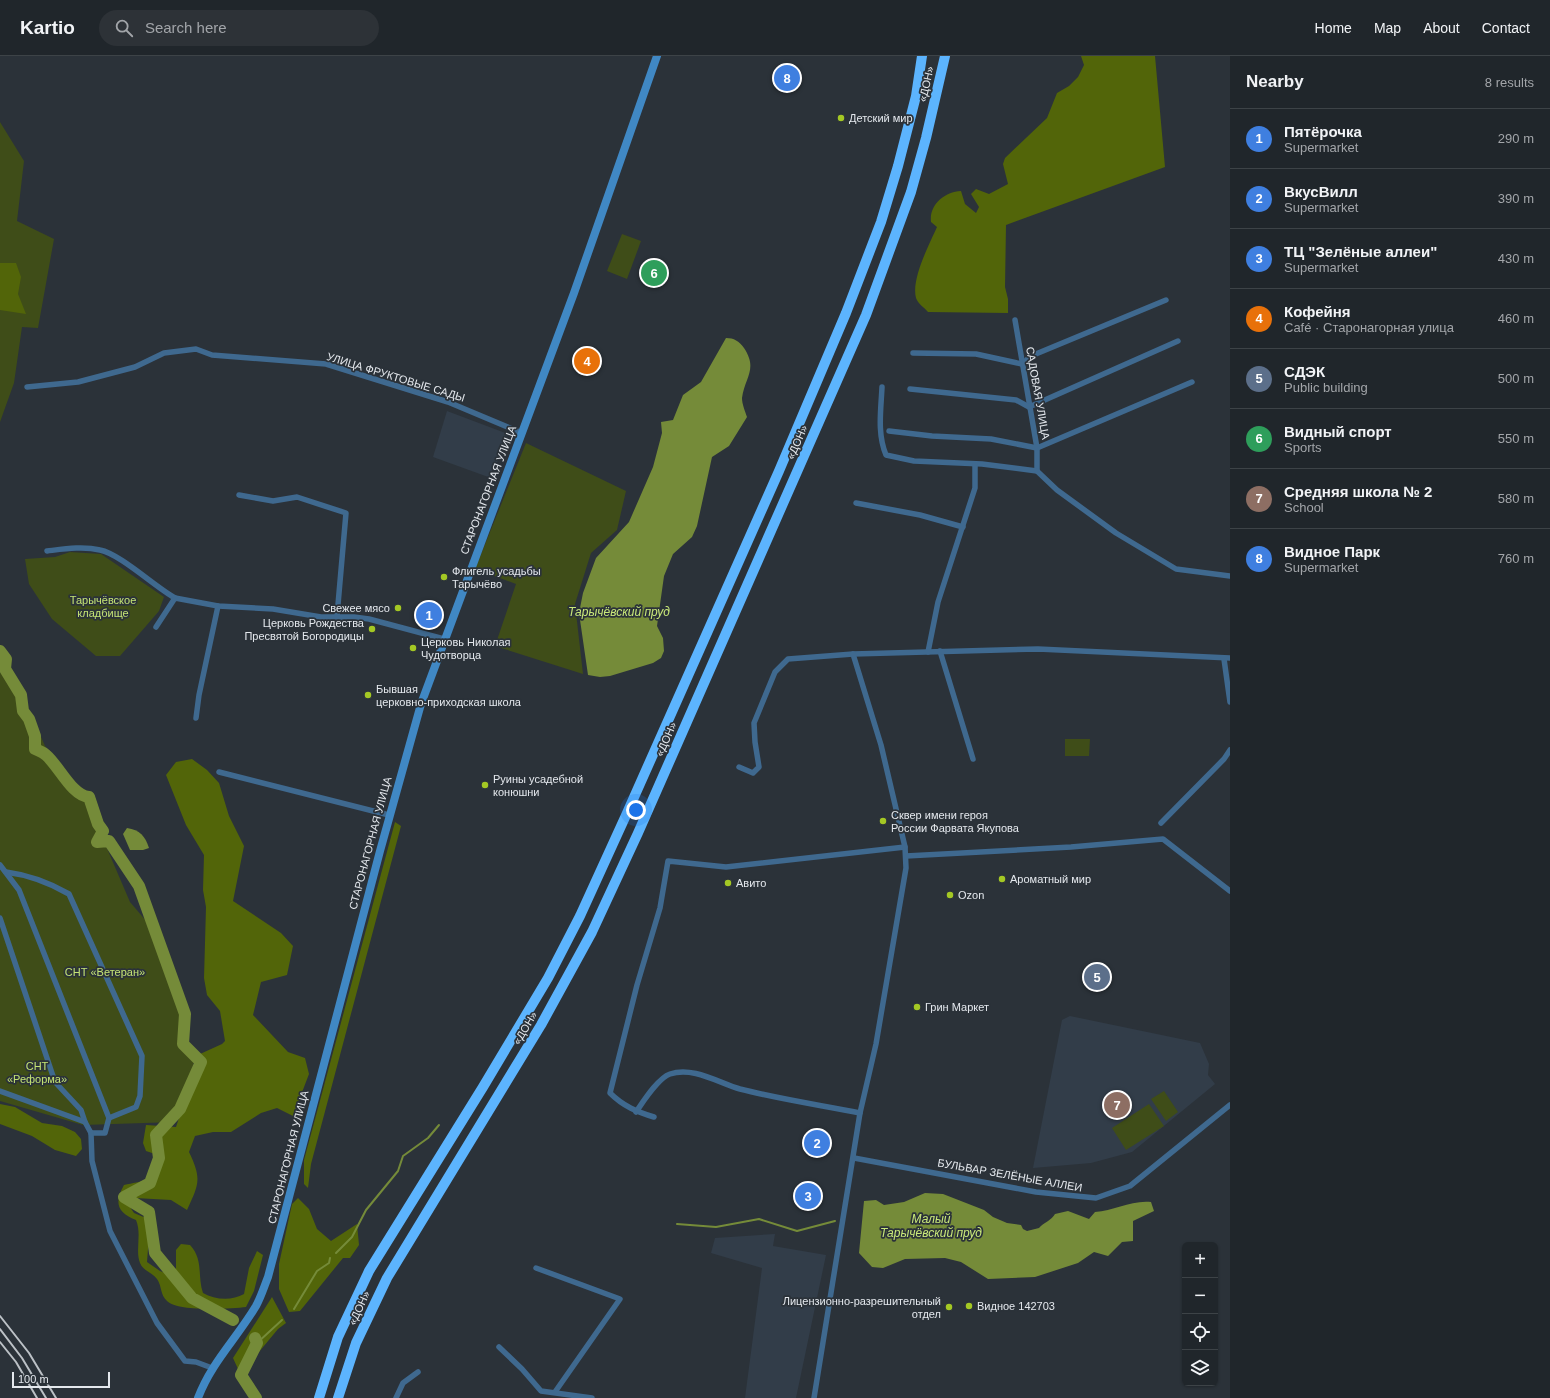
<!DOCTYPE html>
<meta charset="utf-8">
<style>
body{margin:0;font-family:Helvetica,sans-serif;background:#2d3237;color:#f1f3f6}
.controls{position:absolute;right:12px;bottom:12px;display:grid;overflow:hidden;border-radius:6px;box-shadow:0 1px 3px #0004}
.controls button{width:36px;height:36px;display:grid;place-items:center;padding:0;border:0;border-bottom:1px solid #3d4347;background:#20262b;color:#f1f3f6;font:20px sans-serif}
.scale{position:absolute;left:12px;bottom:10px;width:98px;box-sizing:border-box;padding-left:4px;border:2px solid #e4e8ed;border-top:0;font-size:11px;line-height:14px;white-space:nowrap;color:#e4e8ed;-webkit-text-stroke:3px #2b3239;paint-order:stroke}
.you{position:absolute;left:636px;top:754px;width:14px;height:14px;margin:-10px;border:3px solid #fff;border-radius:50%;background:#1a73e8;box-shadow:0 0 0 6px #1a73e833}
.badge{display:grid;place-items:center;width:26px;height:26px;border-radius:50%;background:#d93025;color:#fff;font-size:13px;font-weight:700}
.pin{position:absolute;translate:-50% -50%;border:2px solid #fff;box-shadow:0 1px 4px #0006}
.list{margin:0;padding:0;list-style:none}
h2{display:flex;justify-content:space-between;align-items:center;height:52px;margin:0;padding:0 16px;font-size:17px}
h2 small{font-size:13px;font-weight:400;color:#a2a5a9}
.list li{display:grid;grid-template-columns:26px 1fr auto;gap:12px;align-items:center;box-sizing:border-box;height:60px;padding:0 16px;border-top:1px solid #3d4347}
.list b{display:block;font-size:15px;white-space:nowrap}
.list p{margin:0;font-size:13px;white-space:nowrap;color:#a2a5a9}
.list em{font-size:13px;font-style:normal;color:#a2a5a9}
.icon{flex:none;width:22px;height:22px;fill:none;stroke:currentColor;stroke-width:2;stroke-linecap:round;stroke-linejoin:round}
.map{position:relative;flex:none;width:1230px;height:1342px;overflow:hidden}
header{display:flex;align-items:center;gap:24px;box-sizing:border-box;height:56px;padding:0 20px;background:#20262b;border-bottom:1px solid #3d4347}
header strong{font-size:19px}
nav{display:flex;gap:22px;margin-inline-start:auto;font-size:14px}
.search{width:280px;height:36px;background:#2d3237;display:flex;align-items:center;gap:10px;box-sizing:border-box;padding:0 14px;border-radius:22px;color:#a2a5a9;font-size:15px}
main{display:flex}
aside{flex:1;background:#20262b}
.map>svg:first-child{display:block}
.built{fill:#323d49}
.green{fill:#3f4d18}
.forest{fill:#526509}
.water{fill:#758b39}
.lines{fill:none;stroke-linecap:round;stroke-linejoin:round}
.stream{stroke:#758b39;stroke-width:2}
.river{stroke:#758b39;stroke-width:12}
.minor{stroke:#3f698f;stroke-width:5.5}
.secondary{stroke:#4088c4;stroke-width:8}
.motorway{stroke:#5cb4fe;stroke-width:10}
.rail{stroke:#bcc1c6;stroke-width:2}
.poi-dot{fill:#a4c824;stroke:#2b3239;stroke-width:1.5}
.labels{text-anchor:middle;stroke-width:3.5;stroke-linejoin:round;paint-order:stroke}
.street-label{font-size:11px;fill:#e4e8ed;stroke:#2b3239}
.poi-label{font-size:11px;fill:#e4e8ed;stroke:#2b3239;text-anchor:start}
.park-label{font-size:11px;fill:#c4e374;stroke:#2b3239}
.water-label{font-size:12px;font-style:italic;fill:#cae97a;stroke:#2b3239}
</style>
<header>
<strong>Kartio</strong>
<div class="search"><svg class="icon" aria-label="search" viewBox="0 0 24 24"><circle cx="10" cy="10" r="6"/><path d="M15 15l6 6"/></svg>Search here</div>
<nav><a>Home</a><a>Map</a><a>About</a><a>Contact</a></nav>
</header>
<main>
<div class="map">
<svg width="1230" height="1342" viewBox="0 0 1230 1342">
<rect width="100%" height="100%" fill="#2b3239"/>
<g class="built">
<polygon points="447,355 508,378 491,422 433,401"/>
<polygon points="1070,960 1200,987 1209,1008 1208,1019 1215,1028 1132,1096 1091,1107 1033,1112 1062,964"/>
<polygon points="775,1178 773,1190 826,1199 796,1342 745,1342 762,1212 711,1197 715,1182"/>
</g>
<g class="green">
<polygon points="0,66 24,105 17,165 54,183 38,272 22,271 14,327 0,366"/>
<polygon points="622,178 641,185 627,223 607,215"/>
<polygon points="526,387 626,435 617,474 591,497 575,548 583,618 495,590 516,528 475,513"/>
<polygon points="70,496 101,498 164,541 159,555 120,600 96,600 52,563 29,528 25,503 55,501"/>
<polygon points="0,616 24,642 45,690 85,741 130,846 164,886 194,1006 175,1066 83,1069 0,1045"/>
<polygon points="1065,683 1090,683 1089,700 1065,700"/>
<polygon points="1164,1035 1178,1056 1166,1065 1151,1043"/>
<polygon points="1149,1048 1164,1070 1126,1094 1112,1072"/>
</g>
<g class="forest">
<path d="M1081 0H1155L1165 111 1006 169 1005 231 1008 243V257L928 256C924 251 918 248 916 242 911 223 929 189 937 171L931 166C929 149 944 136 961 135L965 148 976 157 979 151 971 138 976 133 989 138 1008 128 1003 108 1005 102 1047 62 1057 37 1069 30 1078 21 1084 9Z"/>
<polygon points="0,207 16,207 21,221 18,238 26,258 0,254"/>
<path d="M192 703 207 714 219 727 229 760 244 790 233 845 281 877 293 890 287 919 261 926 253 959 288 996 305 1002 309 1018 293 1060 277 1052 261 1057 231 1076H213L195 1080 189 1096C202 1123 199 1128 187 1154L171 1144 135 1142 128 1148 134 1157 146 1162 149 1180 147 1206 160 1215 170 1219 176 1212V1194L181 1188 190 1189C204 1204 197 1220 203 1237 215 1244 232 1245 244 1238L249 1212 257 1195 263 1199 254 1235 246 1251C231 1253 177 1256 167 1245 160 1239 162 1230 157 1223 152 1216 143 1215 140 1207 135 1194 142 1178 136 1164 117 1156 114 1147 124 1129 142 1125 153 1126 159 1107L155 1098 146 1095 143 1087 146 1069 176 1071 200 998 222 988 225 985 220 955 207 939 204 922 206 851 203 834 204 799 186 769 166 719 176 706Z"/>
<polygon points="395,766 401,770 311,1108 308,1132 304,1128 304,1104"/>
<polygon points="0,1048 15,1051 42,1067 62,1070 75,1076 81,1083 82,1093 76,1100 55,1094 32,1080 0,1068"/>
<polygon points="298,1142 309,1153 317,1173 331,1185 357,1168 359,1189 350,1202 343,1202 300,1255 289,1256 279,1233 279,1208 292,1148"/>
<polygon points="272,1241 286,1267 278,1273 249,1308 238,1313 233,1302"/>
</g>
<g class="water">
<path d="M726 282C734 282 739 285 744 292 758 313 745 321 742 342 742 348 745 355 747 361L729 390 712 401 697 470 692 481 673 498 664 520 657 570 663 582 664 595 661 602 653 607 610 620 600 621 588 619 579 557 583 537 596 502 629 466 653 411 662 377 661 366 673 364 683 339 701 326Z"/>
<path d="M127 772C140 774 145 780 149 792L143 794H130L123 778Z"/>
<path d="M925 1137 943 1138 984 1154 993 1161 1007 1167 1021 1169 1023 1173 1027 1175 1039 1172C1043 1167 1052 1164 1055 1158L1068 1155 1089 1163 1095 1156C1114 1155 1131 1144 1151 1146L1154 1155 1133 1165V1185L1122 1186 1108 1200 1094 1196 1078 1207 1035 1221 988 1223 961 1206 945 1202 905 1203 883 1212 872 1211 859 1197 864 1145 876 1144 884 1149 904 1146Z"/>
</g>
<g class="lines">
<g class="stream">
<polyline points="677,1168 716,1171 759,1163 797,1175 835,1165"/>
<polyline points="336,1197 352,1181 366,1154 398,1115 403,1100 428,1082 439,1069"/>
<polyline points="294,1253 317,1215 329,1207 330,1202"/>
<polyline points="257,1287 282,1264"/>
</g>
<g class="river">
<path d="M0 595 6 603 5 613 21 639 23 655 29 663 35 680V693C39 695 43 696 46 699 59 710 72 740 89 741L98 768 103 775 97 786 109 785 139 830 185 958 183 988 201 1006 180 1053 156 1079 159 1102 150 1127 124 1141 149 1156 155 1197 192 1242 233 1264"/>
<polyline points="255,1282 257,1287 241,1319 256,1342"/>
</g>
<g class="minor">
<polyline points="1015,264 1037,392 1037,415"/>
<polyline points="913,297 976,298 1022,308 1031,300 1166,244"/>
<polyline points="27,331 78,326 135,311 164,297 196,293 212,299 326,308 448,346 522,377"/>
<path d="M882 331C881 354 877 377 886 399L914 405 982 408 1037 415 1057 434 1116 477 1176 513 1230 520"/>
<polyline points="910,333 1016,344 1029,351 1178,285"/>
<polyline points="889,375 932,380 991,383 1037,392 1192,326"/>
<polyline points="239,439 273,445 297,441 346,457 337,560"/>
<polyline points="856,447 920,459 963,471"/>
<path d="M47 495C64 493 83 490 100 494 120 498 154 530 175 542"/>
<polyline points="156,571 175,542 218,550 273,553 321,561 354,561 369,563 444,583"/>
<polyline points="940,595 973,703"/>
<polyline points="928,596 938,546 975,432 975,409"/>
<polyline points="1224,603 1230,646"/>
<polyline points="196,662 199,639 218,550"/>
<polyline points="739,711 753,717 759,711 755,686 754,667 775,616 788,603 853,598 1038,593 1230,602"/>
<polyline points="219,716 389,759"/>
<polyline points="1161,767 1224,703 1230,694"/>
<polyline points="906,800 1071,791 1163,783 1230,835"/>
<polyline points="0,809 19,834 109,1062 105,1077 91,1077"/>
<path d="M6 816C29 819 50 827 69 838L142 1000 140 1040 136 1051 109 1062"/>
<polyline points="0,862 55,1026 81,1054 85,1066"/>
<polyline points="0,1035 85,1066 91,1077 92,1105 110,1175 157,1267 185,1305 196,1306 212,1312"/>
<path d="M636 1056C643 1046 658 1022 670 1018 693 1010 719 1027 740 1033 779 1043 820 1049 860 1057"/>
<path d="M654 1061C637 1056 623 1050 610 1037L637 929 660 852 668 805 726 811 905 791"/>
<polyline points="854,1102 1036,1136 1096,1142 1130,1130 1230,1049"/>
<polyline points="536,1212 620,1243 555,1336"/>
<polyline points="499,1291 522,1313 541,1335 592,1342"/>
<polyline points="396,1342 403,1327 418,1316"/>
<polyline points="814,1342 860,1057 876,988 906,812 905,791 881,689 853,598"/>
</g>
<path class="secondary" d="M198 1342C211 1307 237 1282 256 1250 261 1241 264 1231 268 1221L380 795 421 648 574 237 657 0"/>
<g class="motorway">
<polyline points="319,1342 338,1281 369,1215 483,1031 548,922 580,860 627,757 779,415 846,257 881,166 898,110 916,40 922,0"/>
<polyline points="338,1342 356,1287 387,1222 541,969 592,876 638,777 866,259 911,136 926,82 945,0"/>
</g>
<g class="rail">
<polyline points="0,1260 29,1297 56,1342"/>
<polyline points="0,1273 22,1302 46,1342"/>
<polyline points="0,1286 16,1306 37,1342"/>
</g>
</g>
<g class="poi-dot">
<circle cx="841" cy="62" r="4"/>
<circle cx="444" cy="521" r="4"/>
<circle cx="398" cy="552" r="4"/>
<circle cx="372" cy="573" r="4"/>
<circle cx="413" cy="592" r="4"/>
<circle cx="368" cy="639" r="4"/>
<circle cx="485" cy="729" r="4"/>
<circle cx="883" cy="765" r="4"/>
<circle cx="1002" cy="823" r="4"/>
<circle cx="728" cy="827" r="4"/>
<circle cx="950" cy="839" r="4"/>
<circle cx="917" cy="951" r="4"/>
<circle cx="969" cy="1250" r="4"/>
<circle cx="949" cy="1251" r="4"/>
</g>
<g class="labels">
<g class="street-label">
<text transform="translate(926 28) rotate(-77)" y="4">«ДОН»</text>
<text transform="translate(396 321) rotate(17)" y="4">УЛИЦА ФРУКТОВЫЕ САДЫ</text>
<text transform="translate(1038 337) rotate(80)" y="4">САДОВАЯ УЛИЦА</text>
<text transform="translate(797 386) rotate(-66)" y="4">«ДОН»</text>
<text transform="translate(488 434) rotate(-69)" y="4">СТАРОНАГОРНАЯ УЛИЦА</text>
<text transform="translate(666 683) rotate(-66)" y="4">«ДОН»</text>
<text transform="translate(370 787) rotate(-75)" y="4">СТАРОНАГОРНАЯ УЛИЦА</text>
<text transform="translate(525 972) rotate(-59)" y="4">«ДОН»</text>
<text transform="translate(288 1101) rotate(-76)" y="4">СТАРОНАГОРНАЯ УЛИЦА</text>
<text transform="translate(1010 1119) rotate(10)" y="4">БУЛЬВАР ЗЕЛЁНЫЕ АЛЛЕИ</text>
<text transform="translate(359 1252) rotate(-65)" y="4">«ДОН»</text>
</g>
<g class="poi-label">
<text x="849" y="66">Детский мир</text>
<text x="452" y="519">Флигель усадьбы<tspan x="452" dy="13">Тарычёво</tspan></text>
<text x="390" y="556" text-anchor="end">Свежее мясо</text>
<text x="364" y="571" text-anchor="end">Церковь Рождества<tspan x="364" dy="13">Пресвятой Богородицы</tspan></text>
<text x="421" y="590">Церковь Николая<tspan x="421" dy="13">Чудотворца</tspan></text>
<text x="376" y="637">Бывшая<tspan x="376" dy="13">церковно-приходская школа</tspan></text>
<text x="493" y="727">Руины усадебной<tspan x="493" dy="13">конюшни</tspan></text>
<text x="891" y="763">Сквер имени героя<tspan x="891" dy="13">России Фарвата Якупова</tspan></text>
<text x="1010" y="827">Ароматный мир</text>
<text x="736" y="831">Авито</text>
<text x="958" y="843">Ozon</text>
<text x="925" y="955">Грин Маркет</text>
<text x="941" y="1249" text-anchor="end">Лицензионно-разрешительный<tspan x="941" dy="13">отдел</tspan></text>
<text x="977" y="1254">Видное 142703</text>
</g>
<g class="park-label">
<text x="103" y="548">Тарычёвское<tspan x="103" dy="13">кладбище</tspan></text>
<text x="105" y="920">СНТ «Ветеран»</text>
<text x="37" y="1014">СНТ<tspan x="37" dy="13">«Реформа»</tspan></text>
</g>
<g class="water-label">
<text x="619" y="560">Тарычёвский пруд</text>
<text x="931" y="1167">Малый<tspan x="931" dy="14">Тарычёвский пруд</tspan></text>
</g>
</g>
</svg>
<div class="controls">
<button>+</button>
<button>−</button>
<button><svg class="icon" aria-label="locate" viewBox="0 0 24 24"><circle cx="12" cy="12" r="6"/><path d="M12 2v4M12 18v4M2 12h4M18 12h4"/></svg></button>
<button><svg class="icon" aria-label="layers" viewBox="0 0 24 24"><path d="M12 4l9 5-9 5-9-5zM3 14l9 5 9-5"/></svg></button>
</div>
<div class="scale">100 m</div>
<div class="you"></div>
<div class="pin badge" style="left:429px;top:559px;background:#3f7fe0">1</div>
<div class="pin badge" style="left:817px;top:1087px;background:#3f7fe0">2</div>
<div class="pin badge" style="left:808px;top:1140px;background:#3f7fe0">3</div>
<div class="pin badge" style="left:587px;top:305px;background:#e8710a">4</div>
<div class="pin badge" style="left:1097px;top:921px;background:#5c6f8a">5</div>
<div class="pin badge" style="left:654px;top:217px;background:#2e9e5b">6</div>
<div class="pin badge" style="left:1117px;top:1049px;background:#8d6e63">7</div>
<div class="pin badge" style="left:787px;top:22px;background:#3f7fe0">8</div>
</div>
<aside>
<h2>Nearby<small>8 results</small></h2>
<ul class="list">
<li><span class="badge" style="background:#3f7fe0">1</span><div><b>Пятёрочка</b><p>Supermarket</p></div><em>290 m</em></li>
<li><span class="badge" style="background:#3f7fe0">2</span><div><b>ВкусВилл</b><p>Supermarket</p></div><em>390 m</em></li>
<li><span class="badge" style="background:#3f7fe0">3</span><div><b>ТЦ &quot;Зелёные аллеи&quot;</b><p>Supermarket</p></div><em>430 m</em></li>
<li><span class="badge" style="background:#e8710a">4</span><div><b>Кофейня</b><p>Café · Старонагорная улица</p></div><em>460 m</em></li>
<li><span class="badge" style="background:#5c6f8a">5</span><div><b>СДЭК</b><p>Public building</p></div><em>500 m</em></li>
<li><span class="badge" style="background:#2e9e5b">6</span><div><b>Видный спорт</b><p>Sports</p></div><em>550 m</em></li>
<li><span class="badge" style="background:#8d6e63">7</span><div><b>Средняя школа № 2</b><p>School</p></div><em>580 m</em></li>
<li><span class="badge" style="background:#3f7fe0">8</span><div><b>Видное Парк</b><p>Supermarket</p></div><em>760 m</em></li>
</ul>
</aside>
</main>
